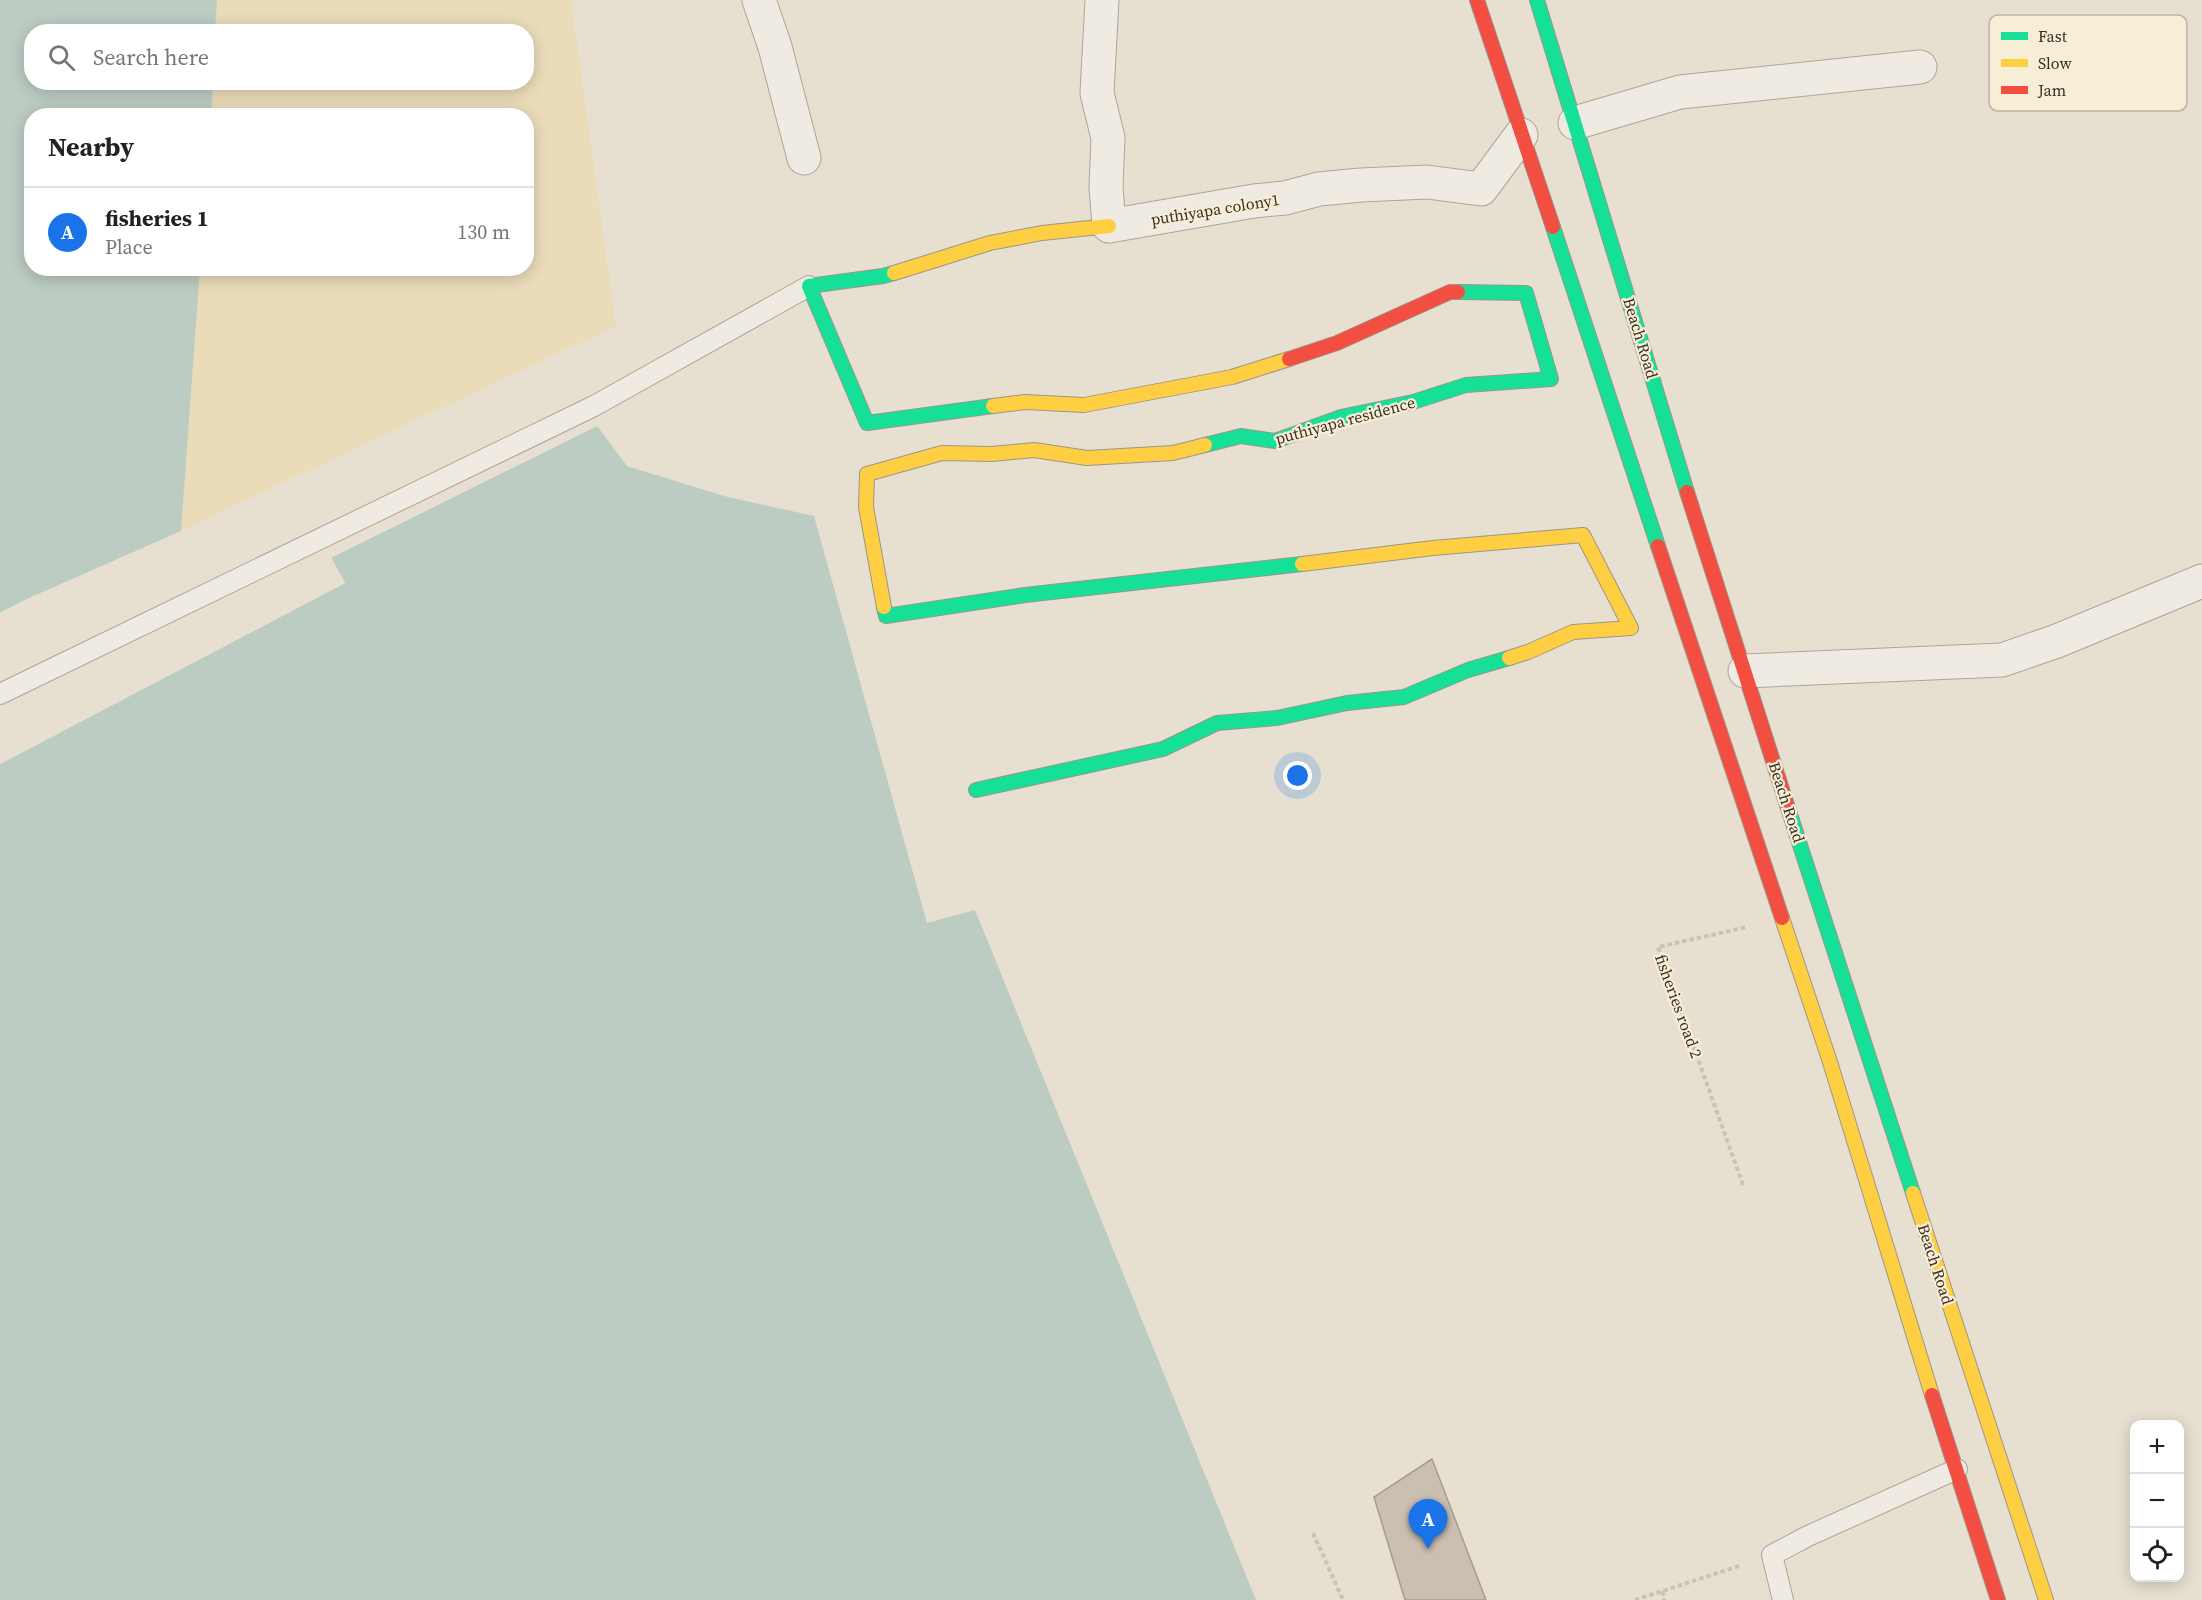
<!DOCTYPE html>
<meta charset="utf-8">
<style>
body{margin:0;font-family:"Source Serif 4",serif;background:#f6f6f6;color:#222}
.controls{position:absolute;right:18px;bottom:18px;display:grid;overflow:hidden;border-radius:12px;box-shadow:0 3px 15px #0003}
.controls button{width:54px;height:54px;display:grid;place-items:center;padding:0;border:0;border-bottom:2px solid #e0e0e0;background:#fff;color:#222;font:30px sans-serif}
.you{position:absolute;left:1298px;top:776px;width:21px;height:21px;margin:-15px;border:4px solid #fff;border-radius:50%;background:#1a73e8;box-shadow:0 0 0 9px #1a73e833}
.badge{display:grid;place-items:center;width:39px;height:39px;border-radius:50%;background:#1a73e8;color:#fff;font-size:20px;font-weight:700}
.pin{position:absolute;translate:-50% -50px;filter:drop-shadow(0 2px 3px #0008)}
.pin::after{content:'';position:absolute;top:32px;width:21px;height:18px;background:inherit;clip-path:polygon(0 0,100% 0,50% 100%)}
.list{margin:0;padding:0;list-style:none}
h2{display:flex;justify-content:space-between;align-items:center;height:78px;margin:0;padding:0 24px;font-size:26px}
h2 small{font-size:20px;font-weight:400;color:#767676}
.list li{display:grid;grid-template-columns:39px 1fr auto;gap:18px;align-items:center;box-sizing:border-box;height:90px;padding:0 24px;border-top:2px solid #e0e0e0}
.list b{display:block;font-size:22px;white-space:nowrap}
.list p{margin:0;font-size:20px;white-space:nowrap;color:#767676}
.list em{font-size:20px;font-style:normal;color:#767676}
.icon{flex:none;width:33px;height:33px;fill:none;stroke:currentColor;stroke-width:2;stroke-linecap:round;stroke-linejoin:round}
.map{position:relative;flex:none;width:2202px;height:1600px;overflow:hidden}
.search{position:absolute;background:#fff;box-shadow:0 3px 15px #0003;left:24px;top:24px;width:510px;height:66px;display:flex;align-items:center;gap:15px;box-sizing:border-box;padding:0 21px;border-radius:24px;color:#767676;font-size:22px}
.panel{position:absolute;background:#fff;box-shadow:0 3px 15px #0003;left:24px;top:108px;width:510px;height:168px;border-radius:24px}
.map>svg:first-child{display:block}
.sand{fill:#eadcb9}
.water{fill:#bcccc2}
.pier{fill:#e7e0d1}
.building{fill:#cbbfb2;stroke:#a89c90;stroke-width:1.5}
.lines{fill:none;stroke-linecap:round;stroke-linejoin:round}
.lane-casing{stroke:#ada599;stroke-width:22}
.street-casing{stroke:#ada599;stroke-width:35}
.fast-casing{stroke:#9c958a;stroke-width:16}
.slow-casing{stroke:#9c958a;stroke-width:16}
.jam-casing{stroke:#9c958a;stroke-width:16}
.path{stroke:#c8c2b9;stroke-width:4;stroke-dasharray:4.5 3;stroke-linecap:butt}
.lane{stroke:#efebe3;stroke-width:20}
.street{stroke:#efebe3;stroke-width:33}
.fast{stroke:#16e098;stroke-width:14}
.slow{stroke:#ffcf43;stroke-width:14}
.jam{stroke:#f24e42;stroke-width:14}
.labels{text-anchor:middle;stroke-width:4.5;stroke-linejoin:round;paint-order:stroke}
.street-label{font-size:16px;fill:#3d2e20;stroke:#f7eed8}
.key{fill:#f7eed8;stroke:#bfb4a1;stroke-width:1.5}
.key-label{font-size:16px;fill:#3d2e20}
</style>
<div class="map">
<svg width="2202" height="1600" viewBox="0 0 2202 1600">
<rect width="100%" height="100%" fill="#e7e0d1"/>
<polygon class="sand" points="217,0 571,0 616,326 181,531 200,269 526,268 526,116 211,115 213,83 526,82 526,32 215,31"/>
<g class="water">
<polygon points="0,0 217,0 215,31 32,32 32,82 213,83 211,115 32,116 32,268 200,269 181,531 25,600 0,613"/>
<polygon points="597,426 627,466 724,496 814,516 927,923 975,910 1256,1600 0,1600 0,764 345,583 331,558"/>
</g>
<g class="pier">
<polygon points="184,530 182,534 26,602 0,616 0,613 25,600"/>
<polygon points="330,555 345,583 0,764 0,760 341,582 328,559"/>
</g>
<polygon class="building" points="1432,1459 1486,1600 1405,1600 1374,1497"/>
<g class="lines">
<defs>
<g id="lane">
<polyline points="0,694 594,406 809,286"/>
<polyline points="1783,1600 1772,1555 1808,1536 1957,1469"/>
</g>
<g id="street">
<polyline points="759,0 775,47 804,158"/>
<polyline points="1102,0 1097,93 1108,138 1106,187 1109,226 1254,201 1285,198 1319,189 1361,185 1427,182 1481,189 1521,135"/>
<polyline points="1575,123 1680,92 1920,67"/>
<polyline points="1745,671 2002,660 2057,641 2202,581"/>
</g>
<g id="fast">
<polyline points="1537,0 1687,492"/>
<polyline points="1553,227 1658,546"/>
<polyline points="894,273 883,276 809,286 867,423 993,406"/>
<polyline points="1205,445 1241,436 1275,441 1341,417 1413,402 1466,385 1551,379 1526,293 1458,292"/>
<polyline points="884,607 886,616 1025,595 1302,564"/>
<polyline points="976,790 1163,749 1217,723 1277,718 1347,703 1404,697 1468,670 1509,658"/>
<polyline points="1787,805 1913,1193"/>
</g>
<g id="slow">
<polyline points="894,273 990,243 1042,233 1109,226"/>
<polyline points="993,406 1025,402 1084,405 1232,377 1289,359"/>
<polyline points="1302,564 1433,548 1583,535 1631,628 1573,632 1528,652 1509,658"/>
<polyline points="884,607 866,507 867,474 942,453 992,454 1034,450 1087,458 1173,453 1205,445"/>
<polyline points="1782,918 1830,1062 1932,1395"/>
<polyline points="1913,1193 2046,1600"/>
</g>
<g id="jam">
<polyline points="1477,0 1553,227"/>
<polyline points="1289,359 1337,343 1450,292 1458,292"/>
<polyline points="1687,492 1787,805"/>
<polyline points="1658,546 1782,918"/>
<polyline points="1932,1395 1998,1600"/>
</g>
</defs>
<use href="#lane" class="lane-casing"/>
<use href="#street" class="street-casing"/>
<use href="#fast" class="fast-casing"/>
<use href="#slow" class="slow-casing"/>
<use href="#jam" class="jam-casing"/>
<g class="path">
<polyline points="1743,1185 1658,947 1747,927"/>
<polyline points="1313,1533 1343,1600"/>
<polyline points="1663,1591 1664,1600"/>
<polyline points="1635,1600 1742,1565"/>
</g>
<use href="#lane" class="lane"/>
<use href="#street" class="street"/>
<use href="#fast" class="fast"/>
<use href="#slow" class="slow"/>
<use href="#jam" class="jam"/>
</g>
<g class="labels">
<g class="street-label">
<text transform="translate(1215 209) rotate(-9)" y="6">puthiyapa colony1</text>
<text transform="translate(1641 338) rotate(73)" y="6">Beach Road</text>
<text transform="translate(1345 420) rotate(-15)" y="6">puthiyapa residence</text>
<text transform="translate(1787 802) rotate(72)" y="6">Beach Road</text>
<text transform="translate(1679 1006) rotate(70)" y="6">fisheries road 2</text>
<text transform="translate(1936 1264) rotate(72)" y="6">Beach Road</text>
</g>
</g>
<rect x="1989" y="15" width="198" height="96" rx="9" class="key"/>
<rect x="2001" y="32" width="27" height="8" fill="#16e098"/>
<rect x="2001" y="59" width="27" height="8" fill="#ffcf43"/>
<rect x="2001" y="86" width="27" height="8" fill="#f24e42"/>
<g class="key-label">
<text x="2038" y="42">Fast</text>
<text x="2038" y="69">Slow</text>
<text x="2038" y="96">Jam</text>
</g>
</svg>
<div class="controls">
<button>+</button>
<button>−</button>
<button><svg class="icon" aria-label="locate" viewBox="0 0 24 24"><circle cx="12" cy="12" r="6"/><path d="M12 2v4M12 18v4M2 12h4M18 12h4"/></svg></button>
</div>
<div class="you"></div>
<div class="pin badge" style="left:1428px;top:1549px">A</div>
<div class="search"><svg class="icon" aria-label="search" viewBox="0 0 24 24"><circle cx="10" cy="10" r="6"/><path d="M15 15l6 6"/></svg>Search here</div>
<section class="panel">
<h2>Nearby<small></small></h2>
<ul class="list">
<li><span class="badge">A</span><div><b>fisheries 1</b><p>Place</p></div><em>130 m</em></li>
</ul>
</section>
</div>
